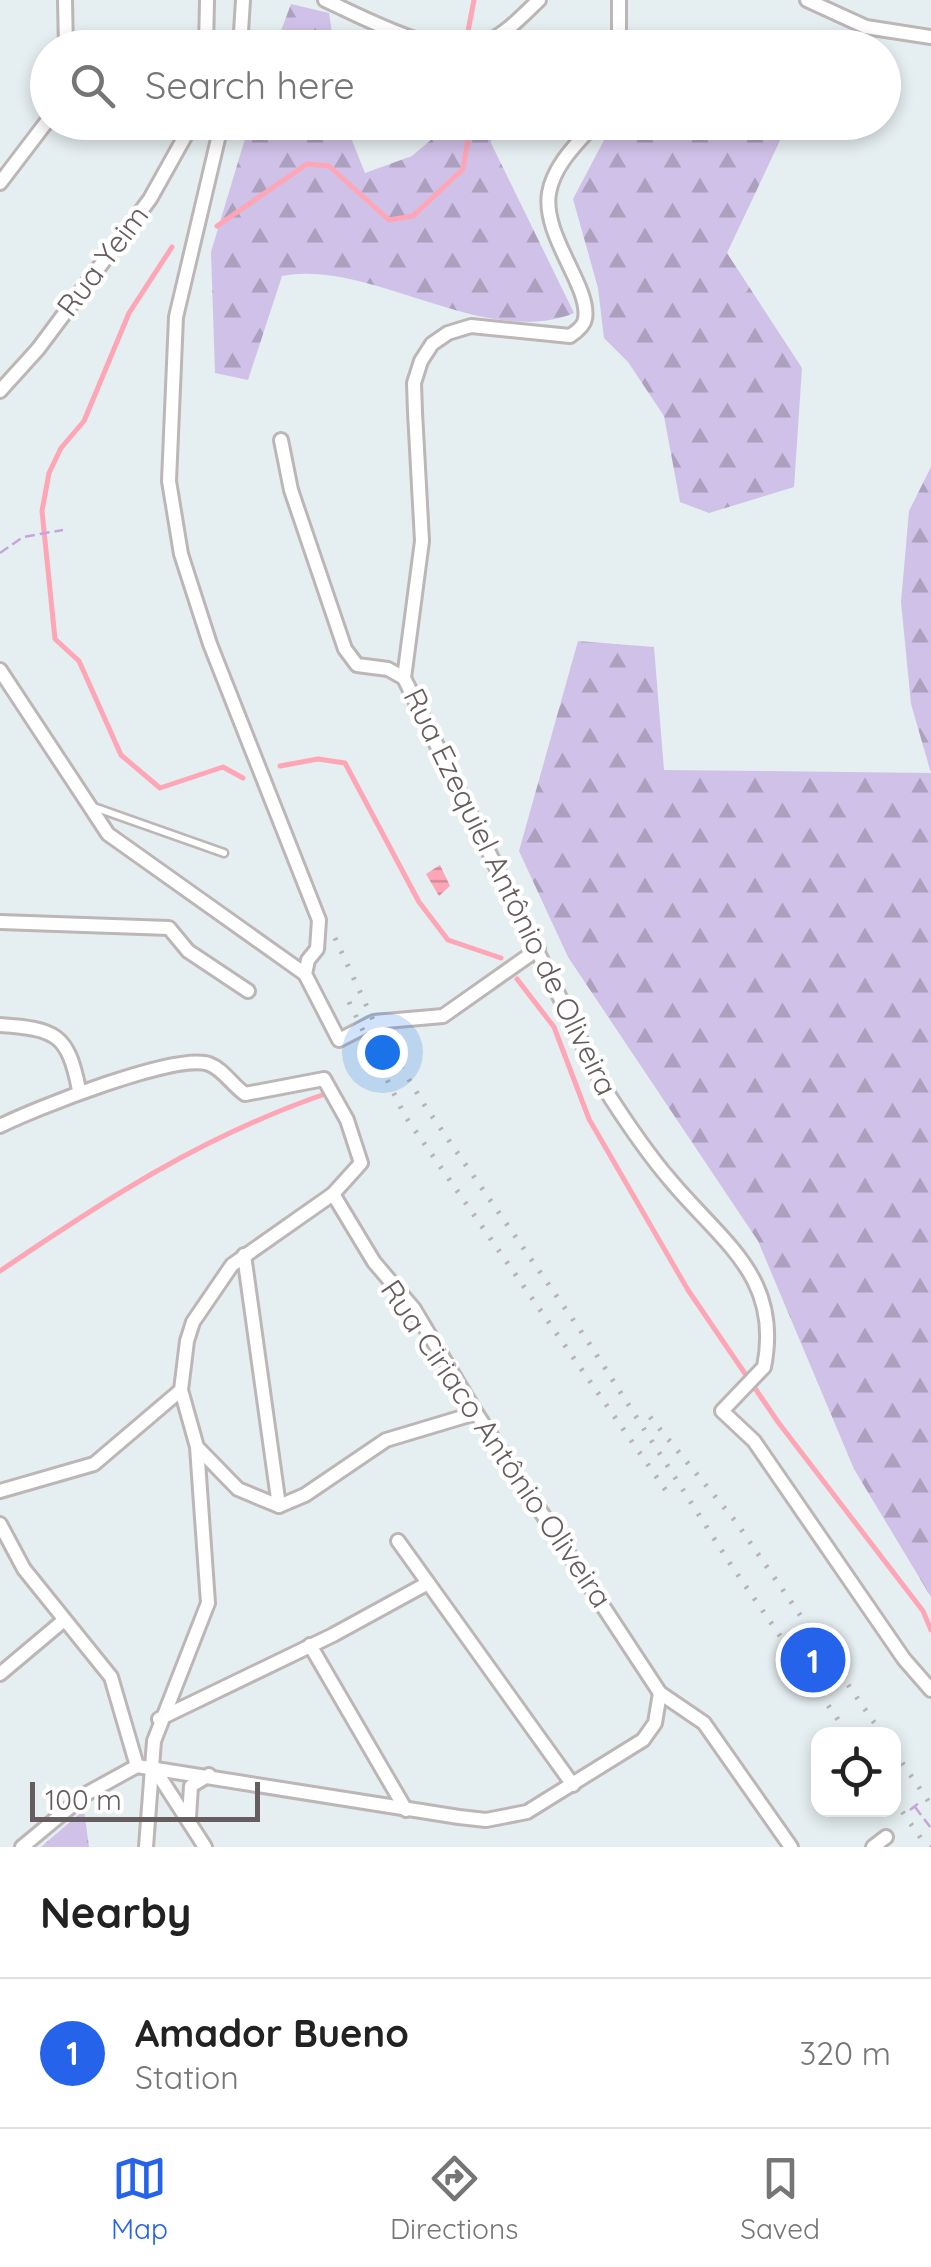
<!DOCTYPE html>
<meta charset="utf-8">
<style>
body{margin:0;font-family:Quicksand,sans-serif;background:#f2f2f2;color:#222}
.controls{position:absolute;right:30px;bottom:30px;display:grid;overflow:hidden;border-radius:20px;box-shadow:0 5px 15px #0003}
.controls button{width:90px;height:90px;display:grid;place-items:center;padding:0;border:0;border-bottom:2px solid #e0e0e0;background:#fff;color:#222;font:50px sans-serif}
.scale{position:absolute;left:30px;bottom:25px;width:230px;box-sizing:border-box;padding-left:10px;border:5px solid #665d5e;border-top:0;font-size:28px;line-height:35px;white-space:nowrap;color:#665d5e;-webkit-text-stroke:8px #fff;paint-order:stroke}
.you{position:absolute;left:382px;top:1052px;width:35px;height:35px;margin:-25px;border:8px solid #fff;border-radius:50%;background:#1a73e8;box-shadow:0 0 0 15px #1a73e833}
.badge{display:grid;place-items:center;width:65px;height:65px;border-radius:50%;background:#2563eb;color:#fff;font-size:32px;font-weight:700}
.pin{position:absolute;translate:-50% -50%;border:5px solid #fff;box-shadow:0 2px 10px #0006}
.list{margin:0;padding:0;list-style:none}
h2{display:flex;justify-content:space-between;align-items:center;height:130px;margin:0;padding:0 40px;font-size:42px}
h2 small{font-size:32px;font-weight:400;color:#767676}
.list li{display:grid;grid-template-columns:65px 1fr auto;gap:30px;align-items:center;box-sizing:border-box;height:150px;padding:0 40px;border-top:2px solid #e0e0e0}
.list b{display:block;font-size:38px;white-space:nowrap}
.list p{margin:0;font-size:32px;white-space:nowrap;color:#767676}
.list em{font-size:32px;font-style:normal;color:#767676}
.icon{flex:none;width:55px;height:55px;fill:none;stroke:currentColor;stroke-width:2;stroke-linecap:round;stroke-linejoin:round}
.map{position:relative;flex:none;width:931px;height:1847px;overflow:hidden}
.search{position:absolute;background:#fff;box-shadow:0 5px 15px #0003;left:30px;right:30px;top:30px;height:110px;display:flex;align-items:center;gap:25px;box-sizing:border-box;padding:0 35px;border-radius:55px;color:#767676;font-size:38px}
.sheet{height:280px;background:#fff}
nav{display:flex;justify-content:space-around;align-items:center;box-sizing:border-box;height:140px;border-top:2px solid #e0e0e0;background:#fff;font-size:28px;color:#767676}
nav a{display:grid;justify-items:center;gap:5px}
nav .on{color:#2563eb}
.map>svg:first-child{display:block}
.forest{fill:url(#forest-firs)}
.water{fill:url(#water-rules)}
.lines{fill:none;stroke-linecap:round;stroke-linejoin:round}
.stream{stroke:#ffa6b6;stroke-width:5}
.lane-casing{stroke:#bdb6b6;stroke-width:11}
.street-casing{stroke:#bdb6b6;stroke-width:18}
.path{stroke:#c7a4da;stroke-width:2.5;stroke-dasharray:10 5;stroke-linecap:butt}
.lane{stroke:#fff;stroke-width:6}
.street{stroke:#fff;stroke-width:12}
.rail{stroke:#b6b4b4;stroke-width:5;stroke-dasharray:2.5 12;stroke-linecap:butt}
.labels{text-anchor:middle;stroke-width:9;stroke-linejoin:round;paint-order:stroke}
.street-label{font-size:30px;fill:#665d5e;stroke:#fff}
</style>
<div class="map">
<svg width="931" height="1847" viewBox="0 0 931 1847">
<defs>
<pattern id="forest-firs" width="22" height="20" patternUnits="userSpaceOnUse" patternTransform="scale(2.5)"><rect width="22" height="20" fill="#d0c1e8"/><path d="M5 1l3.5 6h-7zM16 11l3.5 6h-7z" fill="#ada0bf"/></pattern>
<pattern id="water-rules" width="6" height="5" patternUnits="userSpaceOnUse" patternTransform="scale(2.5)"><rect width="6" height="5" fill="#ffa6b6"/><path d="M0 2.5h6" fill="none" stroke="#d28a97"/></pattern>
</defs>
<rect width="100%" height="100%" fill="#e5eef0"/>
<g class="forest">
<polygon points="291,4 329,13 334,47 275,47"/>
<path d="M250 122 345 123 365 173 412 156 439 133 441 123H493L491 143 574 313C486 350 369 258 282 276L248 380 215 373 211 252Z"/>
<polygon points="613,123 782,123 783,134 727,253 802,368 794,487 709,513 680,502 664,416 628,362 604,338 598,288 573,199"/>
<polygon points="931,467 931,1597 854,1469 758,1241 568,957 519,851 578,641 654,647 664,770 931,773 911,704 901,602 909,511"/>
<polygon points="84,1810 89,1847 41,1847"/>
</g>
<polygon class="water" points="440,865 450,886 439,896 426,874"/>
<g class="lines">
<g class="stream">
<polyline points="468,31 474,0"/>
<polyline points="217,226 307,164 329,166 389,220 413,216 463,169 471,122"/>
<polyline points="172,247 129,313 84,421 61,448 49,473 42,511 55,639 79,661 121,755 160,788 223,767 243,778"/>
<polyline points="280,766 318,759 345,763 419,902 448,940 501,958"/>
<polyline points="517,979 554,1027 589,1119 688,1290 778,1422 923,1611 931,1630"/>
<path d="M0 1271C106 1199 203 1136 325 1094"/>
</g>
<defs>
<polyline id="lane" points="91,806 224,853"/>
<g id="street">
<polyline points="65,0 66,48"/>
<path d="M325 0C363 17 442 61 483 44 505 35 522 16 539 0"/>
<polyline points="807,0 866,27 931,37"/>
<polyline points="206,48 207,0"/>
<polyline points="240,48 243,0"/>
<polyline points="619,48 619,0"/>
<polyline points="222,122 176,317 169,481 181,554 210,644 319,920 317,949 308,960 305,974 339,1040 374,1022 443,1016 538,949"/>
<path d="M596 122C578 143 554 164 549 193 542 236 591 287 585 319 584 326 576 332 570 336L471 326 448 333 432 344 421 361 414 383 415 412 422 541 404 678 603 1086C624 1119 645 1151 671 1181 722 1242 782 1277 764 1367L722 1411 754 1441 904 1659 931 1690"/>
<polyline points="0,183 48,120"/>
<polyline points="0,391 38,349 150,199 193,122"/>
<polyline points="281,440 291,490 345,649 357,665 388,669 404,678"/>
<polyline points="0,670 108,834 305,974"/>
<polyline points="0,922 169,928 188,951 248,991"/>
<path d="M0 1025C55 1029 68 1033 79 1090"/>
<path d="M0 1126C34 1109 177 1052 209 1064 223 1069 232 1085 245 1094L324 1079 347 1120 361 1163 333 1194 232 1265 193 1322 187 1341 181 1390 197 1447 208 1603 154 1741 146 1847"/>
<polyline points="333,1194 374,1262 414,1309 476,1413 660,1693 704,1723 791,1847"/>
<polyline points="244,1255 279,1506"/>
<polyline points="198,1448 238,1489 279,1506 305,1495 386,1440 476,1413"/>
<polyline points="0,1491 94,1464 181,1390"/>
<polyline points="0,1524 24,1569 111,1677 137,1766 459,1817 486,1820 527,1812 643,1740 655,1723 660,1693"/>
<polyline points="398,1541 573,1785"/>
<polyline points="310,1645 406,1810"/>
<polyline points="0,1674 63,1621"/>
<polyline points="159,1719 333,1635 428,1583"/>
<polyline points="152,1765 205,1847"/>
<polyline points="189,1817 191,1786 209,1775"/>
<polyline points="22,1847 86,1794 137,1766"/>
<polyline points="873,1847 886,1837"/>
</g>
</defs>
<use href="#lane" class="lane-casing"/>
<use href="#street" class="street-casing"/>
<g class="path">
<polyline points="0,553 23,537 63,530"/>
<polyline points="915,1807 931,1828"/>
<polyline points="910,1810 919,1803"/>
<polyline points="930,1847 931,1846"/>
</g>
<use href="#lane" class="lane"/>
<use href="#street" class="street"/>
<g class="rail">
<polyline points="335,938 374,1022 425,1106 587,1340 731,1565 848,1734"/>
<polyline points="349,1002 405,1116 667,1492"/>
<polyline points="650,1417 736,1522 882,1734"/>
<polyline points="894,1751 931,1805"/>
<polyline points="894,1800 927,1847"/>
</g>
</g>
<g class="labels">
<g class="street-label">
<text transform="translate(103 261) rotate(-53)" y="10">Rua Yeim</text>
<text transform="translate(510 892) rotate(64)" y="10">Rua Ezequiel Antônio de Oliveira</text>
<text transform="translate(496 1444) rotate(56)" y="10">Rua Ciriaco Antônio Oliveira</text>
</g>
</g>
</svg>
<div class="controls">
<button><svg class="icon" aria-label="locate" viewBox="0 0 24 24"><circle cx="12" cy="12" r="6"/><path d="M12 2v4M12 18v4M2 12h4M18 12h4"/></svg></button>
</div>
<div class="scale">100 m</div>
<div class="you"></div>
<div class="pin badge" style="left:813px;top:1660px">1</div>
<div class="search"><svg class="icon" aria-label="search" viewBox="0 0 24 24"><circle cx="10" cy="10" r="6"/><path d="M15 15l6 6"/></svg>Search here</div>
</div>
<section class="sheet">
<h2>Nearby<small></small></h2>
<ul class="list">
<li><span class="badge">1</span><div><b>Amador Bueno</b><p>Station</p></div><em>320 m</em></li>
</ul>
</section>
<nav>
<a class="on"><svg class="icon" aria-label="map" viewBox="0 0 24 24"><path d="M3 6l6-2 6 2 6-2v14l-6 2-6-2-6 2zM9 4v14M15 6v14"/></svg>Map</a>
<a><svg class="icon" aria-label="directions" viewBox="0 0 24 24"><path d="M12 3l9 9-9 9-9-9zM9 14v-3h6M13 9l2 2-2 2"/></svg>Directions</a>
<a><svg class="icon" aria-label="saved" viewBox="0 0 24 24"><path d="M7 4h10v16l-5-4-5 4z"/></svg>Saved</a>
</nav>
